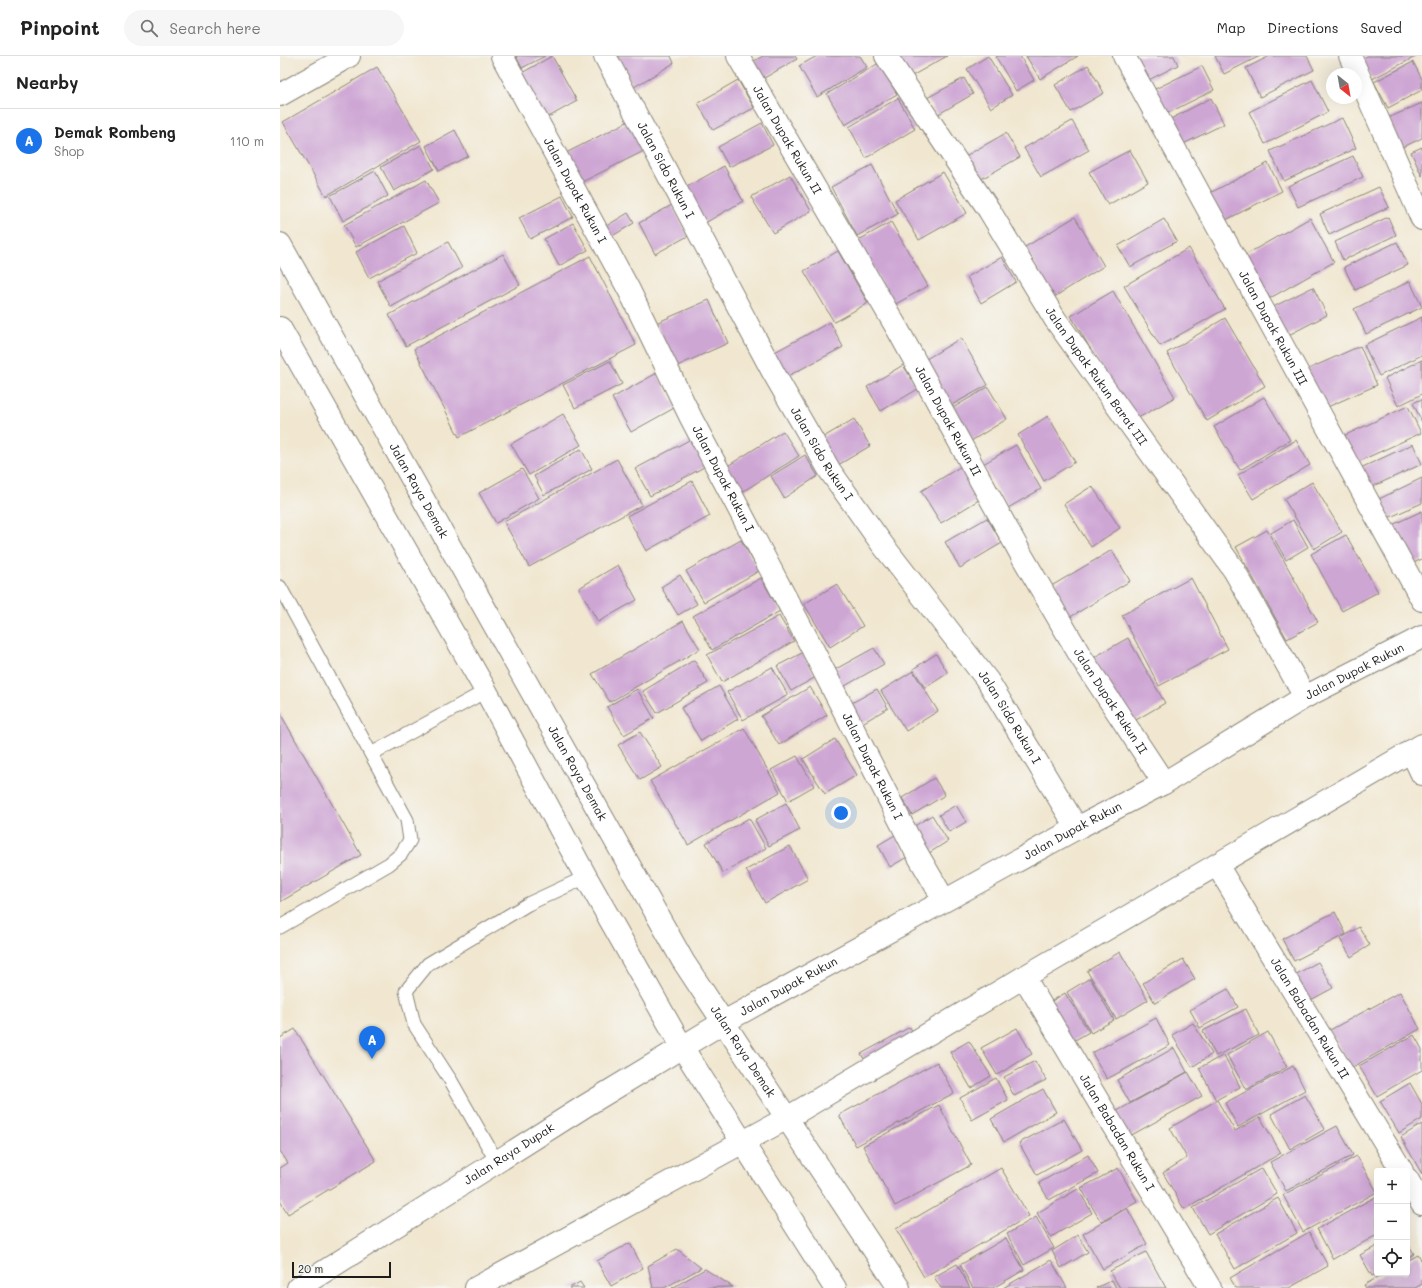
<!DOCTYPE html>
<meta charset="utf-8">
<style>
body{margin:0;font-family:Mali,sans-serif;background:#f6f6f6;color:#222}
.controls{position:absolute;right:12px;bottom:12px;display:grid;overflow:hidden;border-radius:4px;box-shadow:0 4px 16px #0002}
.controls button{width:36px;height:36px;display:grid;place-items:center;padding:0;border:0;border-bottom:1px solid #e0e0e0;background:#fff;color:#222;font:20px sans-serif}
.compass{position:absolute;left:1046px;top:12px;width:36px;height:36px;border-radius:50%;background:#fff;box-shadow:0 4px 16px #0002;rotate:149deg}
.scale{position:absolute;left:12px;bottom:10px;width:99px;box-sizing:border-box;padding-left:4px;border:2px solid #1c1c1c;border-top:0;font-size:11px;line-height:14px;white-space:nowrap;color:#1c1c1c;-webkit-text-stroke:3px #f6f6f2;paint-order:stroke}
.you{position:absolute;left:561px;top:757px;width:14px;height:14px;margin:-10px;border:3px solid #fff;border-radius:50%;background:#1a73e8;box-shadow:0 0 0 6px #1a73e833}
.badge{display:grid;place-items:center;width:26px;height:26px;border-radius:50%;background:#1a73e8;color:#fff;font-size:13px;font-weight:700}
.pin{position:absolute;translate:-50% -33px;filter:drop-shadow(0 1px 2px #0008)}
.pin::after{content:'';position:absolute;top:21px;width:14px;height:12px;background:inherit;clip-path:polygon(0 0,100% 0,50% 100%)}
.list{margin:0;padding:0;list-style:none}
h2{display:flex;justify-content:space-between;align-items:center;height:52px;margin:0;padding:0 16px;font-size:17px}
h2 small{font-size:13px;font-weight:400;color:#767676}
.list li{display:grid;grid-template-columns:26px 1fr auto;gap:12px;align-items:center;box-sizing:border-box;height:64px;padding:0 16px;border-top:1px solid #e0e0e0}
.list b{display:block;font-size:15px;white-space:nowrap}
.list p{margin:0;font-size:13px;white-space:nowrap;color:#767676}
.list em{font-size:13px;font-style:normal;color:#767676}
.icon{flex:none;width:22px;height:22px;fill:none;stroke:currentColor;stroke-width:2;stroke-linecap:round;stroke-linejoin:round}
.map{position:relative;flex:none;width:1142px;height:1232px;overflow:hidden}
header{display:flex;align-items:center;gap:24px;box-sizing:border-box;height:56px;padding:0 20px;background:#fff;border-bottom:1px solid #e0e0e0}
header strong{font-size:19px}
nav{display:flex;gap:22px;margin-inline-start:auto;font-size:14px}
.search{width:280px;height:36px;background:#f6f6f6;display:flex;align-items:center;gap:10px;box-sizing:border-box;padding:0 14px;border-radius:22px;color:#767676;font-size:15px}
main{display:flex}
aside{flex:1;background:#fff}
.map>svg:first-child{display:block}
.building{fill:#cea6d4}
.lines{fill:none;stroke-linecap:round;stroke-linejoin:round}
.service-casing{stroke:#868276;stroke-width:15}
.minor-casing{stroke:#868276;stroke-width:24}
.primary-casing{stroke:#868276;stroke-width:24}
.trunk-casing{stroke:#868276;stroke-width:24}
.service{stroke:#fff;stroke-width:13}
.minor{stroke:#fff;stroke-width:22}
.primary{stroke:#fff;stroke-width:22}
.trunk{stroke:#fff;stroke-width:22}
.labels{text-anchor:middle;stroke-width:3;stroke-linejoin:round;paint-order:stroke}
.street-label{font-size:12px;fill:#1c1c1c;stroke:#f6f6f2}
</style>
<header>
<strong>Pinpoint</strong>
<div class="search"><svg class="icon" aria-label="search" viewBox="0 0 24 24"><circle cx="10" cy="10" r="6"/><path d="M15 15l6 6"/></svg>Search here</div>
<nav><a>Map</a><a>Directions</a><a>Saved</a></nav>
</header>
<main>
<aside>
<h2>Nearby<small></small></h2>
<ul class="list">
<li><span class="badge">A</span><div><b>Demak Rombeng</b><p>Shop</p></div><em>110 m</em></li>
</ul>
</aside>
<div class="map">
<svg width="1142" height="1232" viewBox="0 0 1142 1232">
<rect width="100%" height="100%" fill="#f6f6f2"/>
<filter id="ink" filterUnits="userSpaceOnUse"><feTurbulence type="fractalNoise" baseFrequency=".025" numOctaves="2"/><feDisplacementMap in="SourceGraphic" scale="8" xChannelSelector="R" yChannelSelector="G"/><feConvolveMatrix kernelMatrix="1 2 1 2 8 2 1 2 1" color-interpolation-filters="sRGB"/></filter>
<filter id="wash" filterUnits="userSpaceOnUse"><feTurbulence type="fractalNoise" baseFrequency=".012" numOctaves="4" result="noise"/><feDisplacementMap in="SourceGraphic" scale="16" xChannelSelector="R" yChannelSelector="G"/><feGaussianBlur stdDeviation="0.9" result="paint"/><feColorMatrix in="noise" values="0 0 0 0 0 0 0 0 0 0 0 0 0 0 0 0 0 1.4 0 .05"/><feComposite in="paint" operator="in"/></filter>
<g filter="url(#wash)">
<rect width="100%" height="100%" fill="#f1e7d0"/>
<g id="blocks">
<g class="building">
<polygon points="236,0 265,0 242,12"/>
<polygon points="272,0 297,45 265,63 240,18"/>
<polygon points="335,0 391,0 394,7 354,31"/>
<polygon points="483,0 515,0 517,3 479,25 469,8"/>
<polygon points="537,0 580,0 587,11 537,41 519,10"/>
<polygon points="618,0 667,0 630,21"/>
<polygon points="708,0 732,39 711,52 687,13"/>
<polygon points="718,0 740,0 754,24 736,35 716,1"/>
<polygon points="746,0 798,0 760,23"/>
<polygon points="847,0 894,0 898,9 861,28"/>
<polygon points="935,0 980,0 944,18"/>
<polygon points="990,0 1027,0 1034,14 980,41 966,12"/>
<polygon points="1087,0 1137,0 1092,23 1082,3"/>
<polygon points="1133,6 1142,23 1142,34 1108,52 1094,26"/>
<polygon points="599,7 617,38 565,69 547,38"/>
<polygon points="808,9 824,37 791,56 775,29"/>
<polygon points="922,10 934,34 880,61 867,37"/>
<polygon points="97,11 141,85 46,140 3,66"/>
<polygon points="684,22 693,38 657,59 647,42"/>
<polygon points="458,24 474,52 433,74 418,47"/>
<polygon points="1032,24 1048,56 985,88 969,56"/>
<polygon points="618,42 635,73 586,102 569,71"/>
<polygon points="931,42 944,68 895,92 883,67"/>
<polygon points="1142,47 1142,82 1121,92 1108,62"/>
<polygon points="1062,62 1076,92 1004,125 990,95"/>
<polygon points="349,65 364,95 300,127 286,97"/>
<polygon points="792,65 809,94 761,121 744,92"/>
<polygon points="482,67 493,89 449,111 438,91"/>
<polygon points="175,74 188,100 159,115 146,90"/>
<polygon points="726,77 740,101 696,126 682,102"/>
<polygon points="141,89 154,113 114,135 101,111"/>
<polygon points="1142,91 1142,120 1131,96"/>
<polygon points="850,94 868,126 828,149 809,116"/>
<polygon points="1073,100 1083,121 1018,151 1008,130"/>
<polygon points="988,107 1002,135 940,167 926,139"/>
<polygon points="592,109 618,158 577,180 551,131"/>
<polygon points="444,110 463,145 425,167 405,132"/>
<polygon points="95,115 108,140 63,165 50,140"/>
<polygon points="663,116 687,157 639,184 615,144"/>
<polygon points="510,119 531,155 493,177 471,141"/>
<polygon points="146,124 159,147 76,191 64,169"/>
<polygon points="1099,131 1109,151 1049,179 1040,158"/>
<polygon points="282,140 293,161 250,183 239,162"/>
<polygon points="392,149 408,180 375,198 359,167"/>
<polygon points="348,157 354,167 329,182 323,172"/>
<polygon points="795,161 824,210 774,241 745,191"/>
<polygon points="1108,161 1116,179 1063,204 1055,186"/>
<polygon points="1030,162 1054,206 983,246 958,203"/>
<polygon points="884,163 897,185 850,211 838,190"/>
<polygon points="611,166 648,230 614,249 577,185"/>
<polygon points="293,167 308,194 279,210 264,183"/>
<polygon points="124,170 137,197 89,222 76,196"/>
<polygon points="168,186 182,212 111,251 97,225"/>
<polygon points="1117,186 1128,209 1075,234 1064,211"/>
<polygon points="909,192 945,253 880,290 844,230"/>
<polygon points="558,195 588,247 554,266 524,215"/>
<polygon points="223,198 240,229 126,290 109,259"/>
<polygon points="310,200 356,289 179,381 134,293"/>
<polygon points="722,201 736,226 701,247 687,221"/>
<polygon points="1130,225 1142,251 1086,278 1074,253"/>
<polygon points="1033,231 1047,259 1001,283 987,254"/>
<polygon points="833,235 895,341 853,365 791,260"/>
<polygon points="429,244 448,287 395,311 376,267"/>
<polygon points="1142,261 1142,299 1099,320 1084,289"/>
<polygon points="945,262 985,330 927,365 887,297"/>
<polygon points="550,266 563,291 506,321 493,297"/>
<polygon points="681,282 708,329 670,350 643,305"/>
<polygon points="1080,290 1097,329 1043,353 1026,314"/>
<polygon points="1142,304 1142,338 1118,350 1105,322"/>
<polygon points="330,305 342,328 295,352 283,329"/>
<polygon points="623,309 638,333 601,355 587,331"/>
<polygon points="377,317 396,351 351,376 332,342"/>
<polygon points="708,331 727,363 691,385 671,353"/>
<polygon points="984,341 1010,384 960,414 934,371"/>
<polygon points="1142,343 1142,366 1133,347"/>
<polygon points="1128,350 1141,377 1071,409 1059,382"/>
<polygon points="283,358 301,389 249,419 231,388"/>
<polygon points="768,360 795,406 764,425 738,379"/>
<polygon points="574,363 590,390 553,412 537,385"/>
<polygon points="503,375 519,400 462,436 446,411"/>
<polygon points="411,383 426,410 370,440 355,413"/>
<polygon points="1016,384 1030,409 973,443 958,419"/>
<polygon points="1133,388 1142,408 1085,434 1076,414"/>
<polygon points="736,389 761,433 728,452 703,408"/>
<polygon points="301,393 312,413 264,439 254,420"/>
<polygon points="525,399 538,420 504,442 491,420"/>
<polygon points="337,403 362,449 249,511 224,466"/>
<polygon points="683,409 702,442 661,467 641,435"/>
<polygon points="242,413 259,442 216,467 199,437"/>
<polygon points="1142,422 1142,447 1108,462 1099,443"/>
<polygon points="412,425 430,460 366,495 347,460"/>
<polygon points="1032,426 1062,476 1034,493 1004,443"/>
<polygon points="812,430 840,472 811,491 784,448"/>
<polygon points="1142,455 1142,503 1129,509 1110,470"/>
<polygon points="707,462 722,487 680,512 665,486"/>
<polygon points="1013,464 1028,491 1006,504 991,477"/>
<polygon points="987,474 1038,566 1007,583 956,491"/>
<polygon points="1066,479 1098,536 1062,555 1031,498"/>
<polygon points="461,484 479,515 424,546 406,515"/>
<polygon points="832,494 850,525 787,563 768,532"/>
<polygon points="338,509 357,544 318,566 299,532"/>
<polygon points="400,519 417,548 398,559 381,531"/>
<polygon points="481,522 500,555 432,594 413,560"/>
<polygon points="911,522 948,593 879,630 842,559"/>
<polygon points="557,528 583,570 550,591 524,548"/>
<polygon points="499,560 514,585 442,626 427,599"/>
<polygon points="403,565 420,593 330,646 312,618"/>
<polygon points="848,582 885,647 849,668 811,603"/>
<polygon points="594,592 604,608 563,631 554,614"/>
<polygon points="522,597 536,621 511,635 497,610"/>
<polygon points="656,598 668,617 645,632 633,613"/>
<polygon points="414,604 428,627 377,657 363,635"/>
<polygon points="492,611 508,639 463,664 447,636"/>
<polygon points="633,615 658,655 626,675 601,635"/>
<polygon points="439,630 458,663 421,685 401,652"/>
<polygon points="530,631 547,659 499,689 481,660"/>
<polygon points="357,633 374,662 344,679 327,651"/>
<polygon points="597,633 608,652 579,669 568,649"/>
<polygon points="0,657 81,799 0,846"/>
<polygon points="464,672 500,736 408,789 370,725"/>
<polygon points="360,676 382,711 360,724 338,689"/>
<polygon points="555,683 577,719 545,738 523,703"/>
<polygon points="517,700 534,730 508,745 491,714"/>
<polygon points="654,722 665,739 632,759 622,742"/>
<polygon points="506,747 520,774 489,790 475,764"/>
<polygon points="676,749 686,766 669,776 659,759"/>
<polygon points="652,759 668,785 646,799 630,773"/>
<polygon points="469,762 486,792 443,817 426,787"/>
<polygon points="615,779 627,801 610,811 598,789"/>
<polygon points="510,790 528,823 485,847 466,814"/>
<polygon points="1055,856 1066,878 1014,905 1002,883"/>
<polygon points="1079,871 1090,889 1071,901 1060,883"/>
<polygon points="840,896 868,944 836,963 807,915"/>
<polygon points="903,903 915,923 875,947 863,927"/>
<polygon points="1038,906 1053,932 1027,946 1013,920"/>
<polygon points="810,922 834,964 811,977 787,936"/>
<polygon points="948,933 958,951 920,972 910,954"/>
<polygon points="1120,936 1140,973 1071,1012 1050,974"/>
<polygon points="785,937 809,976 790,987 767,948"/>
<polygon points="966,953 979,979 936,1000 923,975"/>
<polygon points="876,962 890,989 827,1023 812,997"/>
<polygon points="913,967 932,998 912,1011 892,979"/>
<polygon points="630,971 636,983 588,1009 581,998"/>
<polygon points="737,972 752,998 717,1019 701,992"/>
<polygon points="15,973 96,1105 8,1158 0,1145 0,1112 8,1107 0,1095 0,982"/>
<polygon points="988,976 1007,1011 966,1034 947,999"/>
<polygon points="1134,979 1142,993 1142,1014 1097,1040 1079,1010"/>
<polygon points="689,985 711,1020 691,1032 670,996"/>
<polygon points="894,992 907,1016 850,1047 837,1024"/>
<polygon points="944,999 960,1031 936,1044 919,1012"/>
<polygon points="755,1005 766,1024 734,1040 724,1021"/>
<polygon points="657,1006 674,1037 576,1090 559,1059"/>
<polygon points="1013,1010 1025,1034 958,1071 945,1047"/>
<polygon points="908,1016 922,1040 848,1081 835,1056"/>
<polygon points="716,1022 728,1044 692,1064 680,1042"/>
<polygon points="1130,1027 1142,1048 1142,1063 1119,1077 1100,1045"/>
<polygon points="763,1033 776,1056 724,1086 711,1063"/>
<polygon points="1025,1039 1045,1073 1010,1093 991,1058"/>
<polygon points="937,1044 955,1075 980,1061 1001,1097 904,1153 883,1117 907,1102 890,1072"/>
<polygon points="659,1049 691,1109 615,1150 583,1090"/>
<polygon points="784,1063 802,1094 757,1119 739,1087"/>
<polygon points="1142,1068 1142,1118 1121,1081"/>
<polygon points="1057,1070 1073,1099 1006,1135 990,1106"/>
<polygon points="808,1099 818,1117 769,1144 759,1127"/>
<polygon points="1077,1100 1097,1136 1023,1176 1003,1139"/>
<polygon points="721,1112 749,1160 644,1221 616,1173"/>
<polygon points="838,1112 857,1145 821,1166 801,1132"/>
<polygon points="982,1112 997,1138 928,1178 913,1152"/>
<polygon points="798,1133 812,1157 771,1181 757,1157"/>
<polygon points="1097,1140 1097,1179 1053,1203 1037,1173"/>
<polygon points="998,1142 1017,1177 955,1213 935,1178"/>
<polygon points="847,1152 867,1188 823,1213 803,1178"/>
<polygon points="756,1161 774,1192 744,1209 727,1178"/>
<polygon points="1029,1176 1048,1210 1009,1232 956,1232 950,1222"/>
<polygon points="798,1179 808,1196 781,1212 772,1195"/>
<polygon points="726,1182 744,1214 713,1232 693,1232 680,1209"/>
<polygon points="1127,1185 1134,1198 1127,1202"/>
<polygon points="350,1187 363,1212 331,1230 317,1205"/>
<polygon points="1097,1190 1097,1217 1092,1220 1080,1199"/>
<polygon points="397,1193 421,1212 384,1232 373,1232 368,1210"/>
<polygon points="866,1196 886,1232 840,1232 830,1215"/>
<polygon points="1138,1199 1142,1206 1142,1228 1135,1232 1086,1232 1084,1229 1106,1217 1127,1217 1127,1205"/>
<polygon points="771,1204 787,1232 723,1232"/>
<polygon points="677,1208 690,1232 661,1232 654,1221"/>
<polygon points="425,1213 453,1231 392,1232"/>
<polygon points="832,1224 836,1232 816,1232"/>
<polygon points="300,1226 304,1232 289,1232"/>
</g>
</g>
</g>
<g filter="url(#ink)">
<use href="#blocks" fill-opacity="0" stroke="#868276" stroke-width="1"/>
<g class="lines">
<defs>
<g id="service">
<polyline points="0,531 127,764 130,784 121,798 109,808 0,871"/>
<polyline points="91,698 206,635"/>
<polyline points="217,1106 171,1025 134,968 126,935 148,908 248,848 306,821"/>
</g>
<g id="minor">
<path id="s1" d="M222 0 349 234 411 362 532 592 635 794 664 844"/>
<path id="s2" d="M325 0 493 316 550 415 602 488 708 625 797 772"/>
<path id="s3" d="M458 0 618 274 742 500 801 601 884 727"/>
<path id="s4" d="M606 0 709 154 775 263 954 514 1025 641"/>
<path id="s5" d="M844 0 1142 544"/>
<polyline points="1070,0 1142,163"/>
<polyline points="0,39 69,0"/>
<polyline points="1131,695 1142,718"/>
<path id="s6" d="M937 809 1122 1115"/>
<path id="s7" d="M744 921 930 1232"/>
<polyline points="1127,1123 1142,1148"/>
</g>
<g id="primary">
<path id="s8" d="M18 1232 305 1050 442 967 797 772 884 727 1025 641 1142 581"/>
<polyline points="196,1232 507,1062 744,921 1142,689"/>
</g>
<g id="trunk">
<path id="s9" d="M0 188 403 905 619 1232"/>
<polyline points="0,272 206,635 306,821 402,991 555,1232"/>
</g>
</defs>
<use href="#service" class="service-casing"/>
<use href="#minor" class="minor-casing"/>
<use href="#primary" class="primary-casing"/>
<use href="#trunk" class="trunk-casing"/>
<use href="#service" class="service"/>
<use href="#minor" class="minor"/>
<use href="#primary" class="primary"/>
<use href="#trunk" class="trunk"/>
</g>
</g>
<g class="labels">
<g class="street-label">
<text dy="4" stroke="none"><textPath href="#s3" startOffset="97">Jalan Dupak Rukun II</textPath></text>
<text dy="4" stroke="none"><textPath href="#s2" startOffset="129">Jalan Sido Rukun I</textPath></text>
<text dy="4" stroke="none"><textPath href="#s1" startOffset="153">Jalan Dupak Rukun I</textPath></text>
<text dy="4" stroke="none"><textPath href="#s5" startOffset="310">Jalan Dupak Rukun III</textPath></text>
<text dy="4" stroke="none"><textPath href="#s4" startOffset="383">Jalan Dupak Rukun Barat III</textPath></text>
<text dy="4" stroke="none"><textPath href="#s3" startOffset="421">Jalan Dupak Rukun II</textPath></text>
<text dy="4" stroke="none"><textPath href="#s2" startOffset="453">Jalan Sido Rukun I</textPath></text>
<text dy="4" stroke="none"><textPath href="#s1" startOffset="477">Jalan Dupak Rukun I</textPath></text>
<text dy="4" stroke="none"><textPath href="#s9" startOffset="283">Jalan Raya Demak</textPath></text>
<text dy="4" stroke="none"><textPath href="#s8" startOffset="1224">Jalan Dupak Rukun</textPath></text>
<text dy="4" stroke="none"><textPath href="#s3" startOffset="745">Jalan Dupak Rukun II</textPath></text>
<text dy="4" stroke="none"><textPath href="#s2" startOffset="777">Jalan Sido Rukun I</textPath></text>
<text dy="4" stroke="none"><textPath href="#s1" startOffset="801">Jalan Dupak Rukun I</textPath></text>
<text dy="4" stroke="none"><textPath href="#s9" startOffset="607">Jalan Raya Demak</textPath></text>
<text dy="4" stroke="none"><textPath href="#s8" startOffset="900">Jalan Dupak Rukun</textPath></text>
<text dy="4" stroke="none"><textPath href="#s8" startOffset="576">Jalan Dupak Rukun</textPath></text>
<text dy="4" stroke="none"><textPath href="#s6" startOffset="179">Jalan Babadan Rukun II</textPath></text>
<text dy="4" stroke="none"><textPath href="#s9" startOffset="931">Jalan Raya Demak</textPath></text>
<text dy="4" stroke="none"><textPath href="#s7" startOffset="181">Jalan Babadan Rukun I</textPath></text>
<text dy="4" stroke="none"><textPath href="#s8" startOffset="250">Jalan Raya Dupak</textPath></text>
</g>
</g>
</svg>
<div class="controls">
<button>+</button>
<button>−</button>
<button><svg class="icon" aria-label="locate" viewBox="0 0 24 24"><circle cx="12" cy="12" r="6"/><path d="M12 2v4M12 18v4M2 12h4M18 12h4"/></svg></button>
</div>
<svg class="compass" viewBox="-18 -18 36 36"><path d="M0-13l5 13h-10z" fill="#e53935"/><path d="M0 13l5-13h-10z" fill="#767676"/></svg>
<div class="scale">20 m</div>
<div class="you"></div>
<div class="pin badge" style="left:92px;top:1003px">A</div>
</div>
</main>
